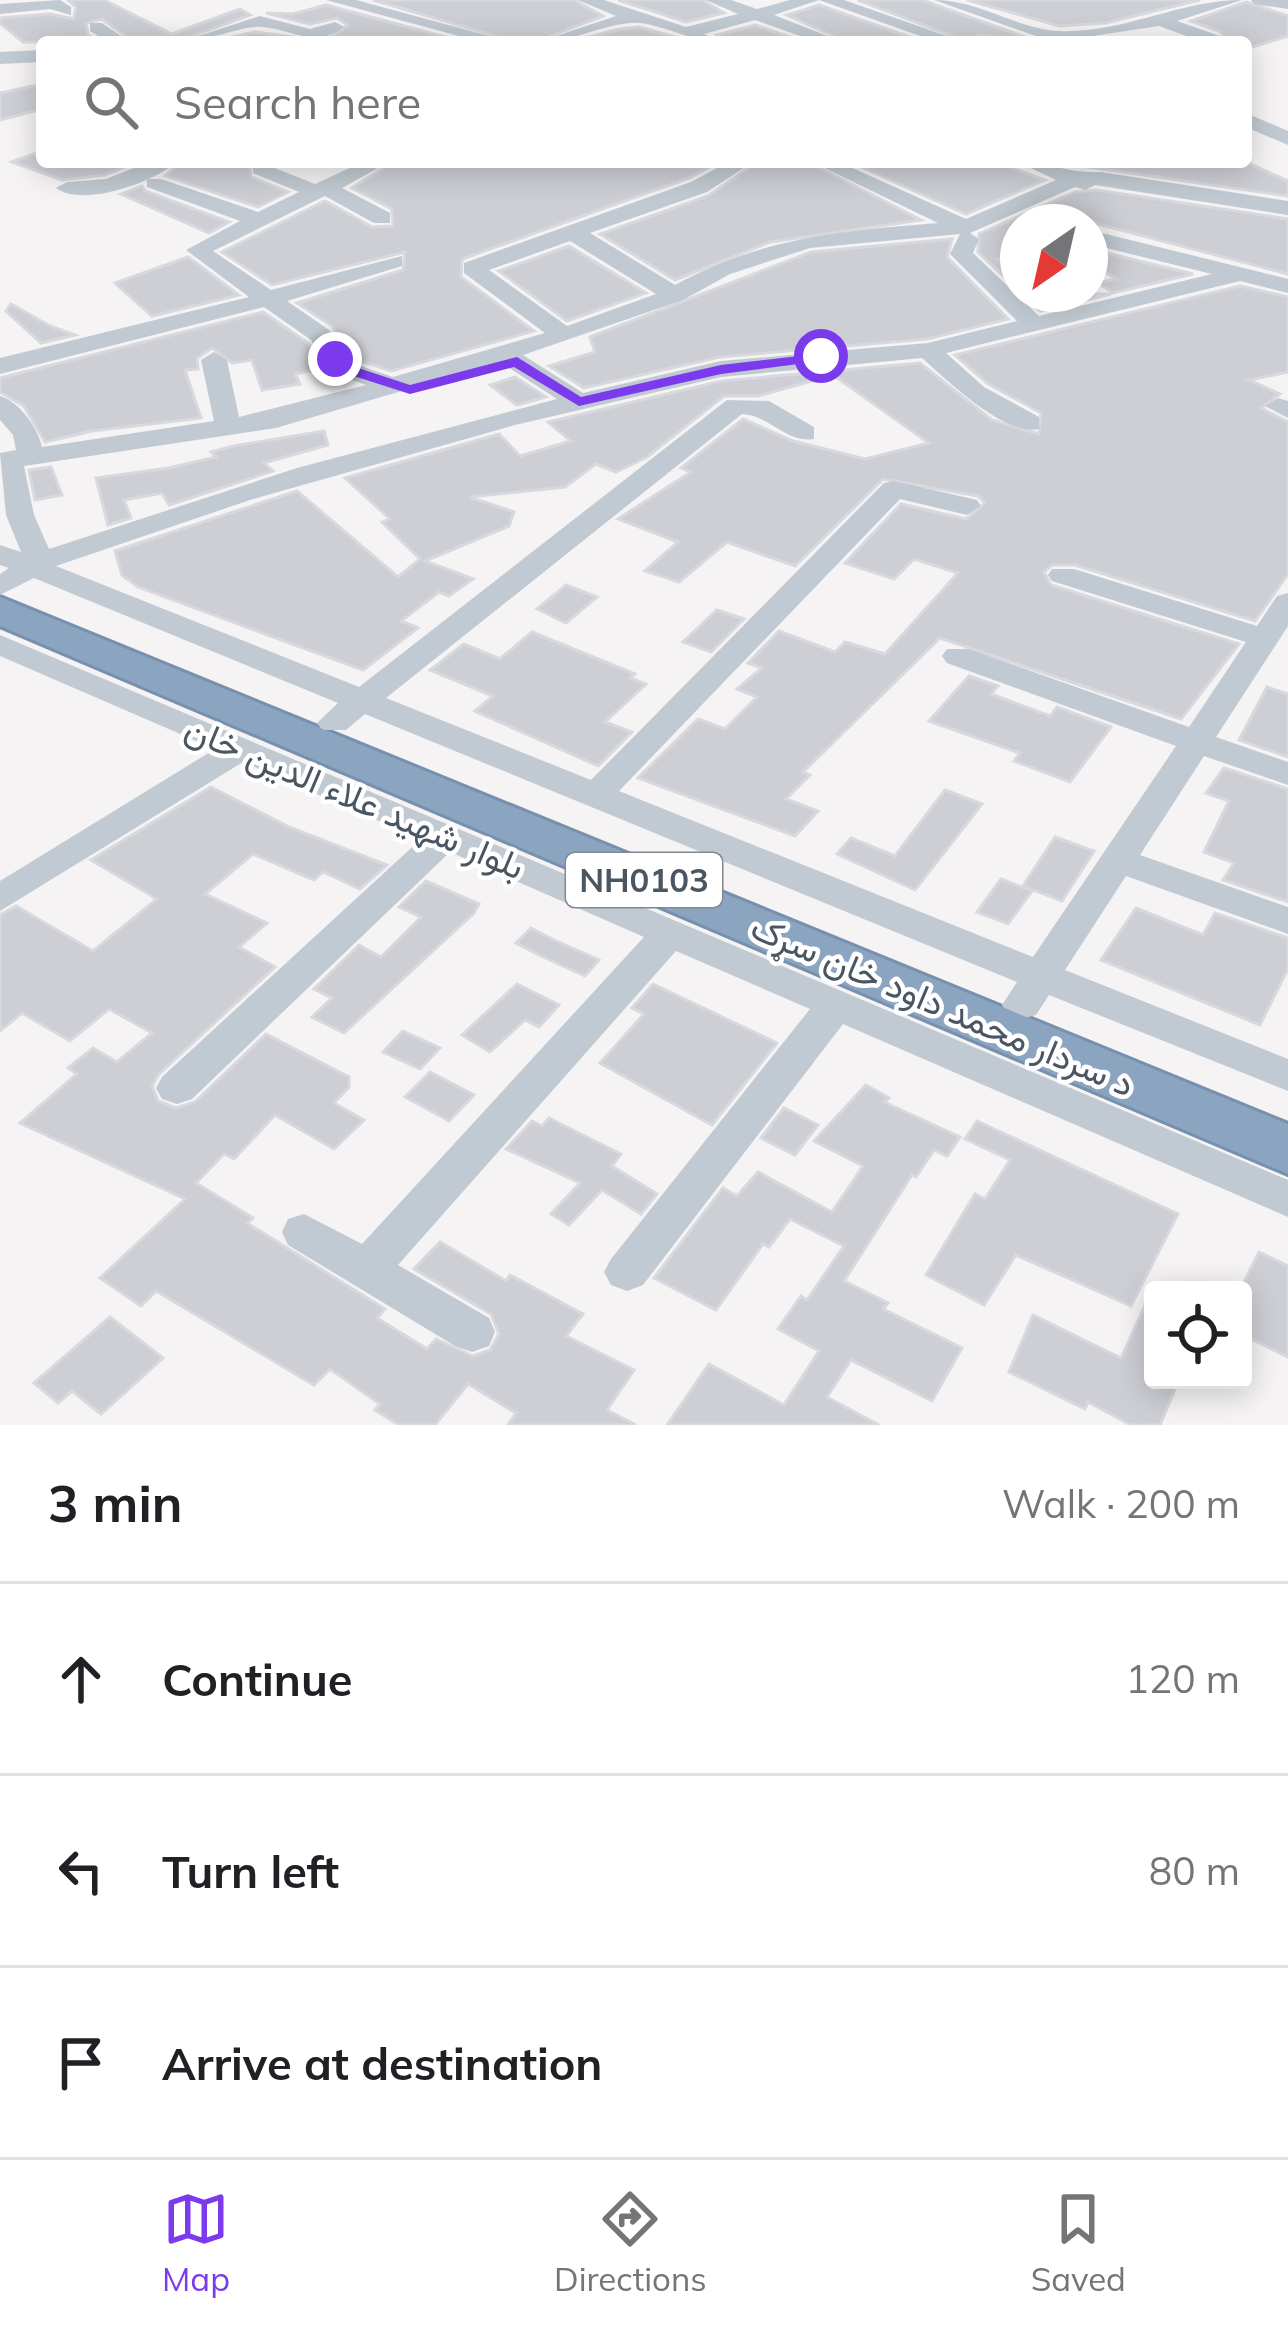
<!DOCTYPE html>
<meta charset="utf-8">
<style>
body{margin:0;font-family:Mulish,Vazirmatn,sans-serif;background:#f2f2f2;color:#202124}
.controls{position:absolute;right:36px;bottom:36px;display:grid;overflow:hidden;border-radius:12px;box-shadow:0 6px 30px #0003}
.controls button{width:108px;height:108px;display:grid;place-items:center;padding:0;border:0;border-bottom:3px solid #e0e0e0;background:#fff;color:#202124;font:60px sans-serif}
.compass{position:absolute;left:1000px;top:204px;width:108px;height:108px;border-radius:50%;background:#fff;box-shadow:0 6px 30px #0003;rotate:214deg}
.stop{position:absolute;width:36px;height:36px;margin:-27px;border:9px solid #7c3aed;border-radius:50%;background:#fff}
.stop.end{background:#7c3aed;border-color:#fff;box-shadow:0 3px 12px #0008}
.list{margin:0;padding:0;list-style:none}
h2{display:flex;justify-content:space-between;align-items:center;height:156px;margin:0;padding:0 48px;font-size:51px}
h2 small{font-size:39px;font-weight:400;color:#757577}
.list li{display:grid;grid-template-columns:78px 1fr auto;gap:36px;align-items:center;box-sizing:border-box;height:192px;padding:0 48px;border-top:3px solid #e0e0e0}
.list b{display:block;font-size:45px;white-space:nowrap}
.list em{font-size:39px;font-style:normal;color:#757577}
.icon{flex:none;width:66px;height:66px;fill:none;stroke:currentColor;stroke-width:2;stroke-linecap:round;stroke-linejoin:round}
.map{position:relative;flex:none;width:1288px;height:1425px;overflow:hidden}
.search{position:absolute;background:#fff;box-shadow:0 6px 30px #0003;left:36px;right:36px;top:36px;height:132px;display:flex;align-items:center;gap:30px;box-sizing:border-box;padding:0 42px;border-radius:12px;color:#757577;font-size:45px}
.sheet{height:732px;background:#fff}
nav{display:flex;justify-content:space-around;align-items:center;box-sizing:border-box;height:168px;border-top:3px solid #e0e0e0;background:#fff;font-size:33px;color:#757577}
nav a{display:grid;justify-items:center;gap:6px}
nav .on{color:#7c3aed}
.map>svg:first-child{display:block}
.building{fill:#cdcfd5;stroke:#d7d9de;stroke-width:3}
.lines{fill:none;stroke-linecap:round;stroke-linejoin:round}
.highway-casing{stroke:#7690ad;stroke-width:6}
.minor{fill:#c1cad2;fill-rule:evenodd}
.highway{fill:#8ba5c1;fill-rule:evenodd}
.route{fill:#7c3aed}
.labels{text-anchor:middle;stroke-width:9;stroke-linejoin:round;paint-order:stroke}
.shield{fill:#fff;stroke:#808990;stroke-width:3}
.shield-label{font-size:33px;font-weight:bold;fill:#4a5661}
.street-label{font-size:36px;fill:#4a5661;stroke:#fff}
</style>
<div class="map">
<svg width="1288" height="1425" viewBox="0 0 1288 1425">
<rect width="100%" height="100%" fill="#f5f3f3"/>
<g class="building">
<polygon points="68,0 104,0 172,34 240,9 250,15 176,42 134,42 102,19 86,23 88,35 99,42 23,42 0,23 0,18 50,14 74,19 76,7"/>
<polygon points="373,0 574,0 603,16 534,42 516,42"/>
<polygon points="618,0 702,0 724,13 686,22"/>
<polygon points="858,0 922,0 1039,42 978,35 976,42 968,42"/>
<polygon points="975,0 1200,0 1105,23 1059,26 971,1"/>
<polygon points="1246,2 1288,16 1288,36 1246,49 1246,42 1226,42 1221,32 1191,21"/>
<polygon points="326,5 464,42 210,42 254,32 325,41 348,25 337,18 310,24 266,13 293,14"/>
<polygon points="819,5 924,42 847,42 787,15"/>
<polygon points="755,25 804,42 725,42 717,35"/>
<polygon points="639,27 693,42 571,42 619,29"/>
<polygon points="42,84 42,109 0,120 0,93"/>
<polygon points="42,151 42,162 137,162 105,175 62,180 12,162"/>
<polygon points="181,162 250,162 251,177 288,192 258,207 165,176"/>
<polygon points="393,162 719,162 689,178 462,259 461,277 534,331 391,371 352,358 332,326 297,303 403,270 405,252 272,285 222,252 325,201 372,227 393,226 392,209 352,188"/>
<polygon points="757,162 808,162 921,220 770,242 675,280 600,234 708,196"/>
<polygon points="850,162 995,162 1045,180 966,214"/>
<polygon points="1054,162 1246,162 1288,181 1288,196"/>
<polygon points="142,186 145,191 229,222 209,233 121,194"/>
<polygon points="1096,190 1288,219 1288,274 1090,222 1018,222 1018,255 997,259 1018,279 1018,290 978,252 979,234 1075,192"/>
<polygon points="952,239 947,257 1008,319 927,339 720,357 584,388 549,366 595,352 590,337 811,252"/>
<polygon points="569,246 646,293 567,321 499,271"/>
<polygon points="1090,249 1193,274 1113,293 1098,283 1116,279 1090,262"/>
<polygon points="188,257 239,295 152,316 115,283"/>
<polygon points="1240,286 1288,297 1288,372 1249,380 1280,394 1261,408 1288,422 1288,574 1255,621 1075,565 1052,565 1044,572 1051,585 1239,644 1181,719 940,638 803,772 810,775 786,799 818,811 795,836 638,778 698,719 725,729 757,697 737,689 762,668 748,663 779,631 835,652 845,642 885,654 958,573 914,559 894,579 845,563 901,504 966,519 985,503 978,496 883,479 795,566 727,542 679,582 645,571 678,542 618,519 691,472 681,468 743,419 793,441 865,459 929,443 833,375 758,396 724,396 647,457 616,472 596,464 565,487 469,497 514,512 509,526 425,561 473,579 449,596 439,592 401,621 418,628 363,670 138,587 122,575 115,551 297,491 398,577 420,559 382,522 390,519 345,478 499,434 520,456 571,441 548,422 722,381 920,363 992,420 1039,434 1041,413 987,383 955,355"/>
<polygon points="1022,294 1111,294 1040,311"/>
<polygon points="11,304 50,326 75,335 41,343 6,311"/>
<polygon points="263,312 308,343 323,368 295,374 300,384 262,390 252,360 232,363 212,348 197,358 198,369 185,370 201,418 92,431 45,442 24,406 0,392 0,378"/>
<polygon points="515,377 546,397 517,405 490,385"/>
<polygon points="324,431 328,445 264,463 273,471 169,505 162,493 124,500 131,518 108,525 96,478 169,468 216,457 211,452 234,446"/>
<polygon points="51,467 62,495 35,500 29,470"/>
<polygon points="566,585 597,597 566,623 537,609"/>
<polygon points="717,610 744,619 711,652 683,642"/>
<polygon points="532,632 635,674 630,678 646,684 605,722 632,732 598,766 475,711 493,696 430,670 464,644 500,659"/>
<polygon points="969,676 998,686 991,694 1050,716 1057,707 1111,727 1070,782 1014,761 1020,753 929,721"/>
<polygon points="1267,687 1288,694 1288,757 1239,740"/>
<polygon points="1224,768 1288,789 1288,902 1223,880 1234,863 1204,852 1229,801 1206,793"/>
<polygon points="211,787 289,827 387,865 360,889 323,872 314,880 253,854 205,894 267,923 239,947 275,967 159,1074 152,1086 158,1101 176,1108 195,1102 266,1034 349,1077 349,1087 334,1103 364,1120 334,1149 275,1115 234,1159 224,1154 196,1183 253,1218 247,1223 385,1309 377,1318 427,1349 436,1339 473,1356 490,1350 499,1334 491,1314 414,1269 440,1242 506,1281 510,1275 583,1314 566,1336 634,1370 607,1410 636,1425 508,1425 516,1413 468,1384 435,1425 399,1425 375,1410 380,1404 330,1369 314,1385 156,1291 141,1306 100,1278 185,1199 20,1123 77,1074 68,1068 93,1048 117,1062 152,1033 109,1009 70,1041 22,1013 0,1031 0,915 16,906 93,951 157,899 91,860"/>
<polygon points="945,790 982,804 915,890 837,854 851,838 895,856"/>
<polygon points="1055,837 1094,851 1062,901 1023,886"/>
<polygon points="1001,879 1032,891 1008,924 977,912"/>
<polygon points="426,881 479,904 474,913 344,1033 312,1017 332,998 314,989 359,945 381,957 421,917 399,907"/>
<polygon points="1136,908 1203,935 1215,913 1288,938 1288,969 1260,1025 1101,960"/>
<polygon points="531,928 554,940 599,960 585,976 539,955 516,943"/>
<polygon points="517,984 559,1005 539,1027 525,1020 490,1052 462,1035"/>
<polygon points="653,984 777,1043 712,1125 600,1063 644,1014 632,1008"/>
<polygon points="403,1031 440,1048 420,1069 383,1052"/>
<polygon points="430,1072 474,1095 449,1121 405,1097"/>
<polygon points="866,1085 889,1098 884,1102 960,1137 947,1156 934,1150 916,1177 912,1175 844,1281 888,1303 883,1309 962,1348 932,1401 851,1360 827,1397 879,1425 667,1425 709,1364 784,1405 819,1351 778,1329 801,1296 807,1300 844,1246 790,1219 769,1247 763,1244 716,1310 654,1278 723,1188 737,1196 758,1172 832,1212 863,1166 814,1141"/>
<polygon points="784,1108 818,1125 795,1155 761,1138"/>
<polygon points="549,1118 621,1154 612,1166 657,1194 641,1214 602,1190 569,1225 551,1214 580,1183 506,1149 532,1121 542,1126"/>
<polygon points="977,1121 1178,1214 1131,1306 1016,1255 984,1305 926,1275 975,1194 985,1199 1010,1160 965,1139"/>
<polygon points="1259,1252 1288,1266 1288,1357 1243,1335 1243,1284"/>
<polygon points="1153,1288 1153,1380 1179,1380 1160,1425 1131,1425 1088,1402 1085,1409 1009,1372 1033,1315 1121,1358"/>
<polygon points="110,1317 163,1358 101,1414 72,1391 58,1403 34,1383"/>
</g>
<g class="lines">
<defs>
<polygon id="highway" points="0,597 1288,1124 1288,1174 0,626"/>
</defs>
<use href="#highway" class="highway-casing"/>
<g class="minor">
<polygon points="60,0 71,7 71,15 50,9 0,14 0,4"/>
<polygon points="326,0 356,0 512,42 481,42"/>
<path d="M578 0H604L686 27 738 14 706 0H731L757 9 790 0H844L964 42H937L819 0 774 15 843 42H817L755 20 704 34 721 42C691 42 654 20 630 23 598 26 572 42 538 42L616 16Z"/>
<path d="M934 0C979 0 1017 29 1059 31 1122 34 1180 0 1242 0L1177 21 1220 36 1222 42H1203L1159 26 1053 42Z"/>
<polygon points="1251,0 1288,0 1288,9 1254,4"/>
<path d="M260 16 310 29 335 22 344 27C314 49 295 30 263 27 240 25 208 42 180 42Z"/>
<polygon points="90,23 102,23 130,42 108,42 90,31"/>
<polygon points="42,50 42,62 0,64 0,52"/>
<polygon points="1246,113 1288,131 1288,145 1246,127"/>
<path d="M149 162H177C154 182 83 208 56 188L67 182 106 179Z"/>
<path d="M363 162H389L342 188 390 213V223H374L325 196 213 251 271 290 402 256V266L287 301 329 330 349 362 393 377 545 333 464 273V263L691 182 728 162H753L707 192 590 233 675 285C763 237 841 231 938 223L812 162H839L966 219 1056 180 1018 162C1047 162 1072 174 1101 172L1288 201V215L1095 185 1085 190 1075 187 970 233 979 239 973 253 1039 316 1212 274 1090 244V230L1288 279V293L1240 281 946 353 984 387 1039 417V429C1005 437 947 380 922 358L721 377 515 425 250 500 56 566 359 687 727 400 769 401 814 427V439C787 444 769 415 742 414L386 698 591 780 884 483 894 481 977 500 981 506 967 515 900 499 619 791 1033 957 1176 746 947 663 942 656 947 649H969L1189 727 1246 642 1052 581 1048 575 1052 569H1074L1257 626 1277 596 1288 593V626L1216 737 1288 762V785L1204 756 1140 855 1288 907V934L1126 876 1065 970 1288 1059V1091L1049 995 1036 1015 1022 1019 1008 1015 1002 1005 1017 982 365 714 346 730H322L317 723 338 703 34 578 0 595V574L9 568 0 565V545L21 552 6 515 0 453 16 450 13 435 0 420V396C19 401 38 428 42 447L214 421 201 360 214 352 227 360 239 417 366 385 331 372 311 340 264 307 0 374V358L249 297 186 250 240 221 147 187V179H161L258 212 299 192 253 173V165H267L315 184ZM960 234 950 254 1017 321 928 343 721 361 583 393 523 355 683 300 730 274 810 248ZM570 241 656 294 567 326 489 270ZM500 362 557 399 297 468 49 549 34 515 24 466 276 428Z"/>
<polygon points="1278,398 1288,401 1288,418 1265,406"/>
<polygon points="0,635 1288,1180 1288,1217 843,1024 643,1285 627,1291 611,1285 604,1272 611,1259 810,1009 676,951 398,1265 489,1318 495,1332 489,1346 472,1352 455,1346 288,1245 282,1232 288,1219 304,1214 362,1244 644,937 450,852 192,1099 177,1104 162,1099 156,1088 162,1077 421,839 243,762 0,911 0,881 215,749 0,656"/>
</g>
<use href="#highway" class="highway"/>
</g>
<polygon class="route" points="826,353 821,361 721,374 579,406 514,367 410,394 335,370 328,359 341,356 346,364 410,385 517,357 581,397 721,365"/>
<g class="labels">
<rect class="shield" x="566" y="853" width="156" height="54" rx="9"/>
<g class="shield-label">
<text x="644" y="892">NH0103</text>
</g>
<g class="street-label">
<text transform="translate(355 797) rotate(23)" y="13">بلوار شهید علاء الدین خان</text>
<text transform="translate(943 1005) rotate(23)" y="13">د سردار محمد داود خان سړک</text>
</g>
</g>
</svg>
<div class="controls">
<button><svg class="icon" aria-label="locate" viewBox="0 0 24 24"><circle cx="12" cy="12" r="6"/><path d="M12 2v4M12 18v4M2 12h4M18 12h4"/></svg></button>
</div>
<svg class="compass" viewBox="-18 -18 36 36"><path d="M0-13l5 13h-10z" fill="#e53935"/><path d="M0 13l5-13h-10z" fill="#757577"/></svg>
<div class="stop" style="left:821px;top:356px"></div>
<div class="stop end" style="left:335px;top:359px"></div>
<div class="search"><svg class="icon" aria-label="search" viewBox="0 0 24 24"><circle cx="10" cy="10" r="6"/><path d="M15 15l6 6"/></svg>Search here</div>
</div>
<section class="sheet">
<h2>3 min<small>Walk · 200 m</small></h2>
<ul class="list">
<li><svg class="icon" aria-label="ahead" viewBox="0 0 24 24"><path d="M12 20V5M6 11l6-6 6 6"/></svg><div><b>Continue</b></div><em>120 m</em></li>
<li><svg class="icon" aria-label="left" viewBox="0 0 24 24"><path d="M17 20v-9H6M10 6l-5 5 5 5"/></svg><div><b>Turn left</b></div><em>80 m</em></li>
<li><svg class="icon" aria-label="arrive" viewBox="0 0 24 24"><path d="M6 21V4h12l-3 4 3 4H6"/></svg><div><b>Arrive at destination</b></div></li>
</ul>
</section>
<nav>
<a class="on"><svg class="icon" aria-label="map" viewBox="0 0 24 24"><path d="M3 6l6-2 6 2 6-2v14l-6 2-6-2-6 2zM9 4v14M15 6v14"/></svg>Map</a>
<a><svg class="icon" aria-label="directions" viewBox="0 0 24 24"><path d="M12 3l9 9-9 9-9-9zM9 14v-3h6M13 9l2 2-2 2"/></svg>Directions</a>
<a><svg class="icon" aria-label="saved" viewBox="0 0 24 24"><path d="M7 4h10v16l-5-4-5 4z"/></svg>Saved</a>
</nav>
